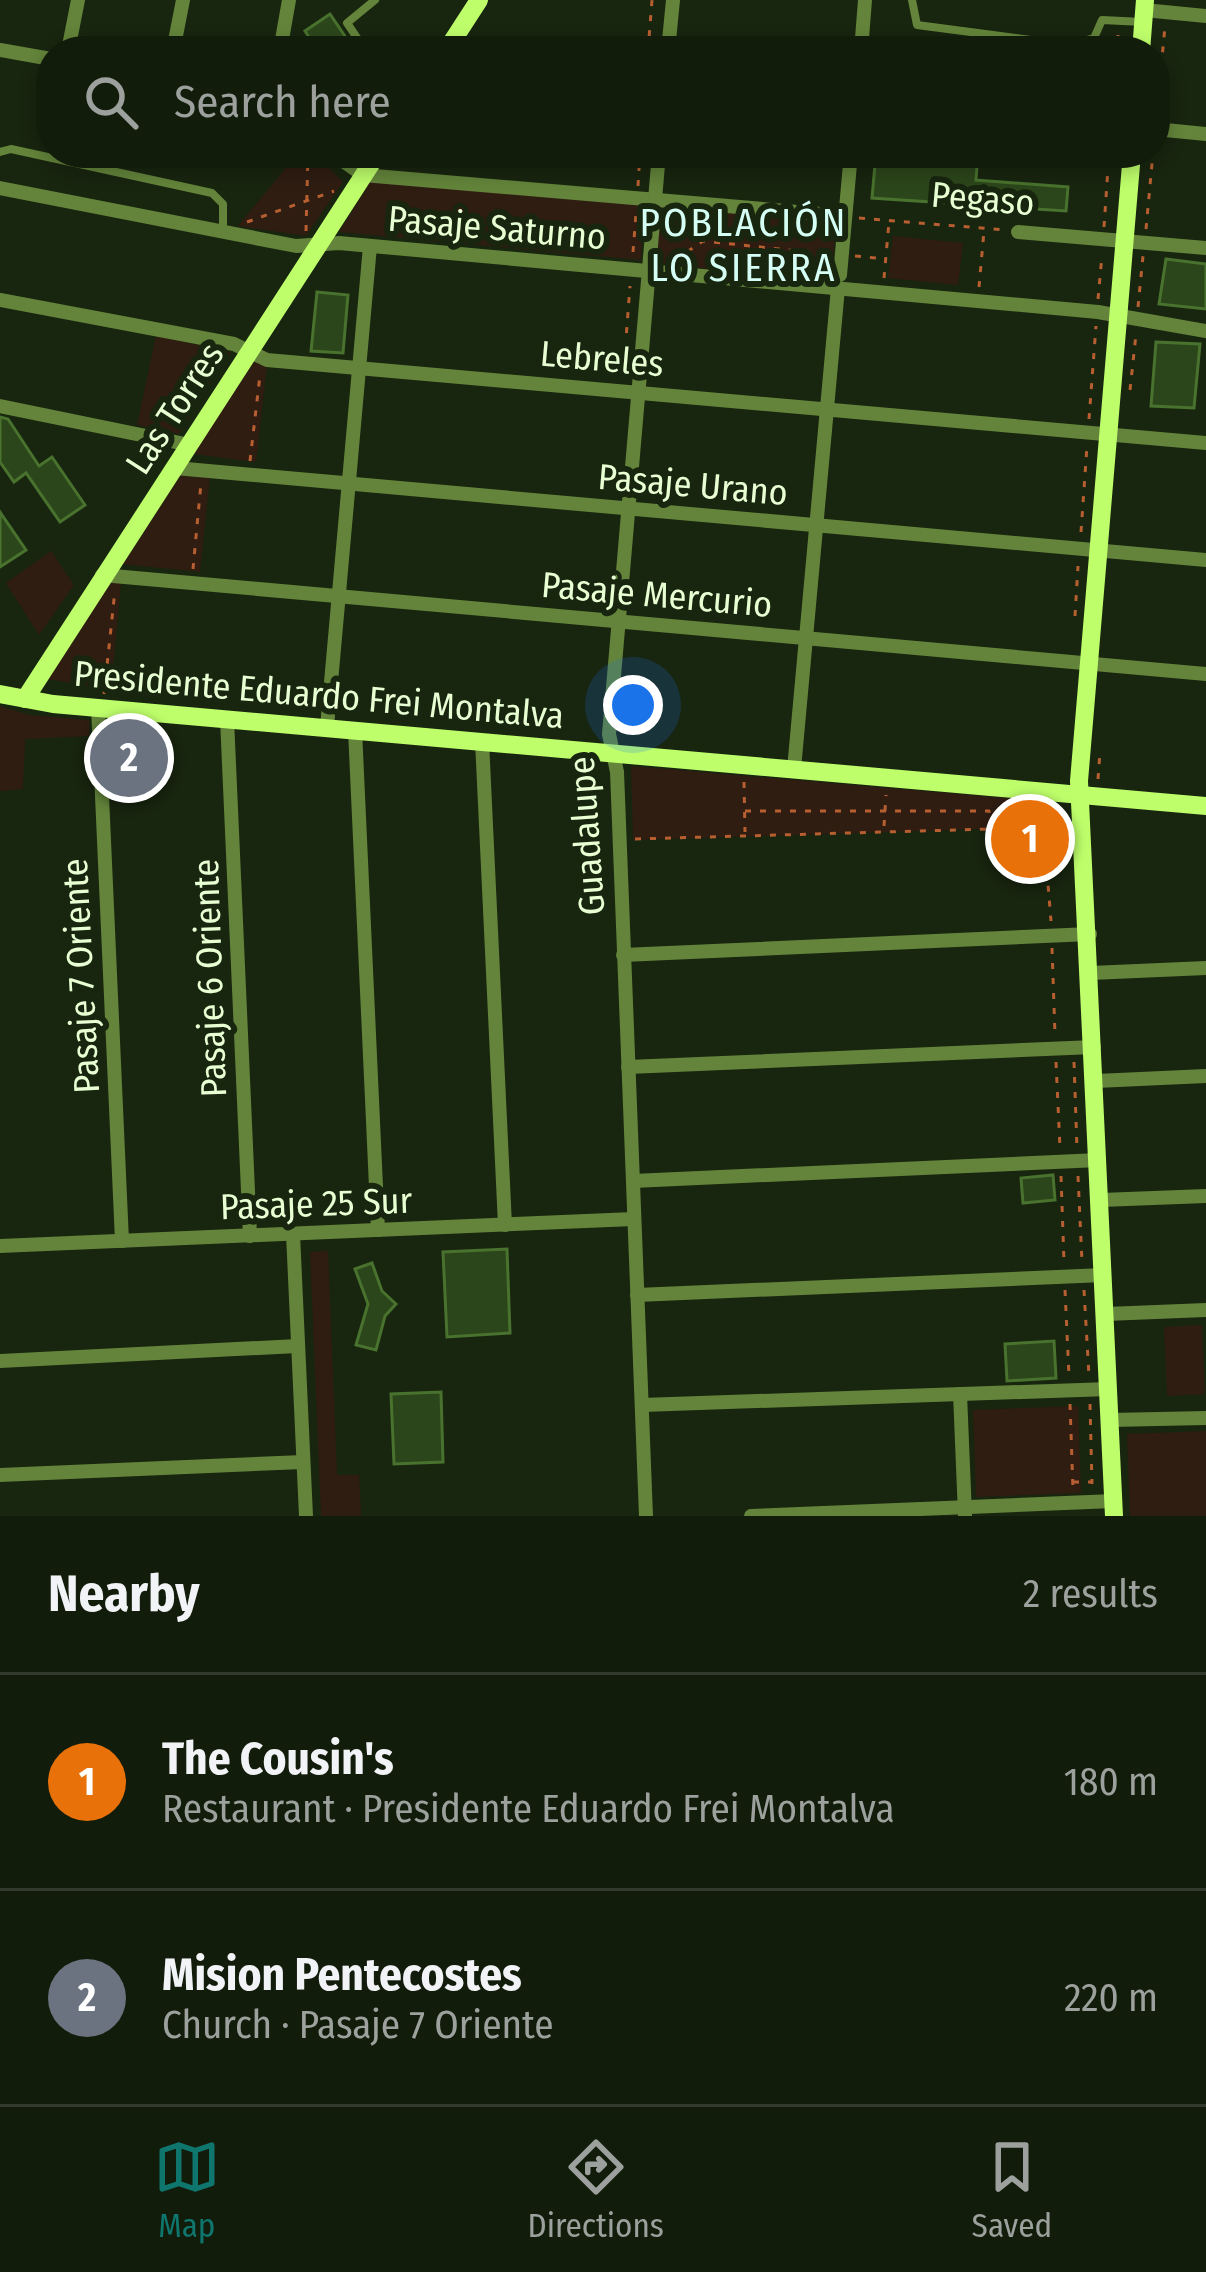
<!DOCTYPE html>
<meta charset="utf-8">
<style>
body{margin:0;font-family:"Fira Sans Condensed",sans-serif;background:#1b2514;color:#f1f3f6}
.you{position:absolute;left:633px;top:705px;width:42px;height:42px;margin:-30px;border:9px solid #fff;border-radius:50%;background:#1a73e8;box-shadow:0 0 0 18px #1a73e833}
.badge{display:grid;place-items:center;width:78px;height:78px;border-radius:50%;background:#0f766e;color:#fff;font-size:39px;font-weight:700}
.pin{position:absolute;translate:-50% -50%;border:6px solid #fff;box-shadow:0 3px 12px #0006}
.list{margin:0;padding:0;list-style:none}
h2{display:flex;justify-content:space-between;align-items:center;height:156px;margin:0;padding:0 48px;font-size:51px}
h2 small{font-size:39px;font-weight:400;color:#9ca19d}
.list li{display:grid;grid-template-columns:78px 1fr auto;gap:36px;align-items:center;box-sizing:border-box;height:216px;padding:0 48px;border-top:3px solid #313a2c}
.list b{display:block;font-size:45px;white-space:nowrap}
.list p{margin:0;font-size:39px;white-space:nowrap;color:#9ca19d}
.list em{font-size:39px;font-style:normal;color:#9ca19d}
.icon{flex:none;width:66px;height:66px;fill:none;stroke:currentColor;stroke-width:2;stroke-linecap:round;stroke-linejoin:round}
.map{position:relative;flex:none;width:1206px;height:1516px;overflow:hidden}
.search{position:absolute;background:#121c0b;box-shadow:0 6px 18px #0003;left:36px;right:36px;top:36px;height:132px;display:flex;align-items:center;gap:30px;box-sizing:border-box;padding:0 42px;border-radius:48px;color:#9ca19d;font-size:45px}
.sheet{height:588px;background:#121c0b}
nav{display:flex;justify-content:space-around;align-items:center;box-sizing:border-box;height:168px;border-top:3px solid #313a2c;background:#121c0b;font-size:33px;color:#9ca19d}
nav a{display:grid;justify-items:center;gap:6px}
nav .on{color:#0f766e}
.map>svg:first-child{display:block}
.green{fill:#2f1d12}
.building{fill:#2c461b;stroke:#48722d;stroke-width:3}
.lines{fill:none;stroke-linecap:round;stroke-linejoin:round}
.path{stroke:#b75f30;stroke-width:3;stroke-dasharray:6 9;stroke-linecap:butt}
.lane{stroke:#63843a;stroke-width:8}
.street{stroke:#63843a;stroke-width:14}
.secondary{stroke:#befe6b;stroke-width:18}
.labels{text-anchor:middle;stroke-width:12;stroke-linejoin:round;paint-order:stroke}
.street-label{font-size:36px;fill:#e8ffd3;stroke:#18250f}
.neighbourhood-label{font-size:39px;letter-spacing:3px;fill:#d5fff5;stroke:#18250f}
</style>
<div class="map">
<svg width="1206" height="1516" viewBox="0 0 1206 1516">
<rect width="100%" height="100%" fill="#18250f"/>
<g class="green">
<polygon points="298,153 315,153 343,182 306,236 238,226"/>
<polygon points="372,179 644,203 641,260 339,232"/>
<polygon points="662,205 835,219 832,282 655,263"/>
<polygon points="893,236 963,243 958,285 888,278"/>
<polygon points="156,336 231,352 179,434 137,425"/>
<polygon points="252,362 267,364 256,462 193,454"/>
<polygon points="182,473 210,476 200,572 123,564"/>
<polygon points="51,551 74,585 39,635 6,583"/>
<polygon points="112,580 121,582 111,689 47,679"/>
<polygon points="0,706 30,715 89,720 89,736 25,739 23,789 0,791"/>
<polygon points="631,766 1040,801 1043,827 633,840"/>
<polygon points="328,1251 337,1475 359,1475 361,1516 321,1516 310,1252"/>
<polygon points="1202,1325 1205,1394 1167,1396 1164,1327"/>
<polygon points="1078,1406 1081,1493 976,1497 973,1410"/>
<polygon points="1206,1431 1206,1516 1130,1516 1127,1434"/>
</g>
<g class="building">
<polygon points="330,14 355,51 318,51 305,31"/>
<polygon points="876,153 978,153 976,180 1068,187 1066,211 872,198"/>
<polygon points="1166,259 1206,264 1206,309 1159,304"/>
<polygon points="317,292 348,295 343,353 311,351"/>
<polygon points="1156,342 1200,344 1194,408 1151,406"/>
<polygon points="0,417 8,419 39,466 52,457 85,505 60,522 26,473 14,482 0,462"/>
<polygon points="0,512 26,550 0,567"/>
<polygon points="138,736 139,780 121,781 120,737"/>
<polygon points="1053,1175 1055,1200 1023,1203 1021,1178"/>
<polygon points="507,1249 510,1333 447,1337 443,1252"/>
<polygon points="372,1263 382,1291 396,1304 385,1316 376,1350 356,1345 368,1304 355,1269"/>
<polygon points="1054,1341 1056,1378 1007,1381 1005,1344"/>
<polygon points="441,1392 443,1462 394,1464 391,1394"/>
</g>
<g class="lines">
<g class="path">
<polyline points="648,51 652,0"/>
<polyline points="1117,51 1118,35"/>
<polyline points="1157,112 1165,26"/>
<polyline points="638,186 640,153"/>
<polyline points="679,216 701,240"/>
<polyline points="859,218 1005,230"/>
<polyline points="247,222 334,191"/>
<polyline points="1104,227 1109,153"/>
<polyline points="1146,229 1153,153"/>
<polyline points="306,231 308,153"/>
<polyline points="633,252 636,214"/>
<polyline points="855,256 885,259"/>
<polyline points="675,260 703,241 827,254"/>
<polyline points="884,278 889,222"/>
<polyline points="979,287 984,231"/>
<polyline points="1098,299 1102,255"/>
<polyline points="1138,307 1143,256"/>
<polyline points="623,378 630,286"/>
<polyline points="1130,390 1136,334"/>
<polyline points="1089,419 1096,326"/>
<polyline points="250,461 260,375"/>
<polyline points="1081,532 1087,446"/>
<polyline points="193,569 201,483"/>
<polyline points="1075,616 1078,566"/>
<polyline points="104,694 115,590"/>
<polyline points="1098,779 1100,752"/>
<polyline points="744,782 745,832"/>
<polyline points="745,811 989,811 990,823"/>
<polyline points="1042,811 1051,921"/>
<polyline points="884,826 886,795"/>
<polyline points="635,839 1063,827"/>
<polyline points="1052,948 1055,1035"/>
<polyline points="1056,1062 1060,1148"/>
<polyline points="1074,1062 1077,1149"/>
<polyline points="1061,1176 1064,1262"/>
<polyline points="1078,1176 1082,1262"/>
<polyline points="1065,1290 1069,1376"/>
<polyline points="1084,1290 1089,1376"/>
<polyline points="1070,1404 1073,1490"/>
<polyline points="1090,1404 1092,1484"/>
<polyline points="1073,1482 1093,1482"/>
</g>
<g class="lane">
<polyline points="912,0 917,25 1069,45 1094,38 1102,20 1143,22"/>
<polyline points="366,51 347,23 375,0"/>
<polyline points="0,152 11,149 212,193 223,204 223,227"/>
</g>
<g class="street">
<polyline points="1144,10 1206,16"/>
<polyline points="0,50 51,59"/>
<polyline points="68,51 78,0"/>
<polyline points="173,51 183,0"/>
<polyline points="280,51 289,0"/>
<polyline points="668,51 673,0"/>
<polyline points="861,51 865,0"/>
<polyline points="1155,129 1206,134"/>
<polyline points="332,153 363,175 845,216"/>
<polyline points="0,188 296,246 339,243 1098,312 1206,331"/>
<polyline points="1018,232 1206,248"/>
<polyline points="840,275 851,153"/>
<polyline points="0,300 234,344 267,360 1206,443"/>
<polyline points="0,406 190,445"/>
<polyline points="175,468 1206,560"/>
<polyline points="102,575 1206,674"/>
<polyline points="98,707 122,1241"/>
<polyline points="227,719 250,1236"/>
<polyline points="327,727 370,246"/>
<polyline points="355,730 378,1230"/>
<polyline points="482,741 505,1225"/>
<polyline points="794,769 838,288"/>
<polyline points="623,955 1090,934"/>
<polyline points="1091,973 1206,968"/>
<polyline points="628,1067 1094,1047"/>
<polyline points="1096,1081 1206,1076"/>
<polyline points="633,1181 1099,1160"/>
<polyline points="1101,1200 1206,1196"/>
<polyline points="293,1234 306,1516"/>
<polyline points="0,1246 634,1219"/>
<polyline points="637,1295 1104,1275"/>
<polyline points="1106,1314 1206,1310"/>
<polyline points="0,1361 298,1346"/>
<polyline points="960,1394 965,1515"/>
<polyline points="642,1405 1109,1389"/>
<polyline points="1110,1420 1206,1418"/>
<polyline points="0,1475 303,1462"/>
<polyline points="646,1516 617,772 609,734 659,153"/>
<polyline points="751,1516 1114,1501"/>
</g>
<g class="secondary">
<polyline points="446,51 479,0"/>
<polyline points="1141,51 1145,0"/>
<polyline points="0,694 53,704 1206,806"/>
<polyline points="25,699 378,153"/>
<polyline points="1114,1516 1079,781 1132,153"/>
</g>
</g>
<g class="labels">
<g class="street-label">
<text transform="translate(983 198) rotate(5)" y="13">Pegaso</text>
<text transform="translate(497 227) rotate(5)" y="13">Pasaje Saturno</text>
<text transform="translate(602 358) rotate(5)" y="13">Lebreles</text>
<text transform="translate(174 408) rotate(-57)" y="13">Las Torres</text>
<text transform="translate(693 484) rotate(5)" y="13">Pasaje Urano</text>
<text transform="translate(657 594) rotate(5)" y="13">Pasaje Mercurio</text>
<text transform="translate(319 694) rotate(5)" y="13">Presidente Eduardo Frei Montalva</text>
<text transform="translate(586 836) rotate(-94)" y="13">Guadalupe</text>
<text transform="translate(80 976) rotate(-93)" y="13">Pasaje 7 Oriente</text>
<text transform="translate(209 978) rotate(-92)" y="13">Pasaje 6 Oriente</text>
<text transform="translate(316 1203) rotate(-2)" y="13">Pasaje 25 Sur</text>
</g>
<g class="neighbourhood-label">
<text x="744" y="236">POBLACIÓN<tspan x="744" dy="45">LO SIERRA</tspan></text>
</g>
</g>
</svg>
<div class="you"></div>
<div class="pin badge" style="left:1030px;top:839px;background:#e8710a">1</div>
<div class="pin badge" style="left:129px;top:758px;background:#6b7280">2</div>
<div class="search"><svg class="icon" aria-label="search" viewBox="0 0 24 24"><circle cx="10" cy="10" r="6"/><path d="M15 15l6 6"/></svg>Search here</div>
</div>
<section class="sheet">
<h2>Nearby<small>2 results</small></h2>
<ul class="list">
<li><span class="badge" style="background:#e8710a">1</span><div><b>The Cousin's</b><p>Restaurant · Presidente Eduardo Frei Montalva</p></div><em>180 m</em></li>
<li><span class="badge" style="background:#6b7280">2</span><div><b>Mision Pentecostes</b><p>Church · Pasaje 7 Oriente</p></div><em>220 m</em></li>
</ul>
</section>
<nav>
<a class="on"><svg class="icon" aria-label="map" viewBox="0 0 24 24"><path d="M3 6l6-2 6 2 6-2v14l-6 2-6-2-6 2zM9 4v14M15 6v14"/></svg>Map</a>
<a><svg class="icon" aria-label="directions" viewBox="0 0 24 24"><path d="M12 3l9 9-9 9-9-9zM9 14v-3h6M13 9l2 2-2 2"/></svg>Directions</a>
<a><svg class="icon" aria-label="saved" viewBox="0 0 24 24"><path d="M7 4h10v16l-5-4-5 4z"/></svg>Saved</a>
</nav>
